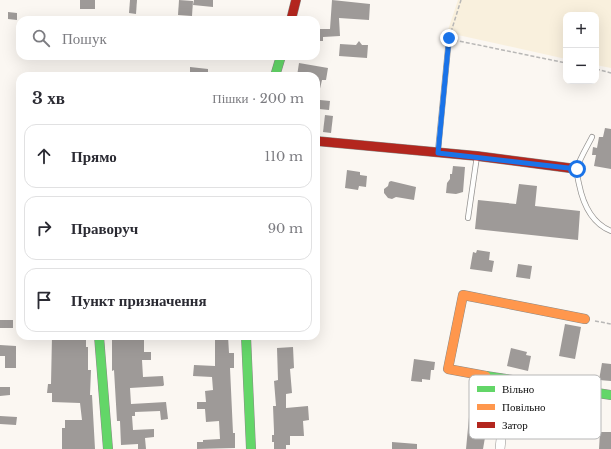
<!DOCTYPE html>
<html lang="uk">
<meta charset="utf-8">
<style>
body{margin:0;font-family:"Libre Baskerville",serif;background:#f2f2f3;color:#2b2b33}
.controls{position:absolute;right:12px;top:12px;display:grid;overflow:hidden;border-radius:8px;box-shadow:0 4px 16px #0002}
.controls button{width:36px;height:36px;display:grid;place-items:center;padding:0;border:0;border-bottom:1px solid #e1e1e2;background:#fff;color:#2b2b33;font:20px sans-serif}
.stop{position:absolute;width:12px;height:12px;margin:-9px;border:3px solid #1a73e8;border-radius:50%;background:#fff}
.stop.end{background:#1a73e8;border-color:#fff;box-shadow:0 1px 4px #0008}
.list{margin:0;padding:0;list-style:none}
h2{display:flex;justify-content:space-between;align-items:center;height:52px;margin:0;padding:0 16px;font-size:17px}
h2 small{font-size:13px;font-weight:400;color:#7c7c81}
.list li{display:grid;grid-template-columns:26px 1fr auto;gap:12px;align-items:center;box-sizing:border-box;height:64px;margin:0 8px 8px;padding:0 8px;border:1px solid #e1e1e2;border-radius:12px}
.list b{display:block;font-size:15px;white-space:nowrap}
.list em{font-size:13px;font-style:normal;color:#7c7c81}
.icon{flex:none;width:22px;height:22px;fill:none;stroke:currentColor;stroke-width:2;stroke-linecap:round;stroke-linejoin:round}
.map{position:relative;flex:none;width:611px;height:449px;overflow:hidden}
.search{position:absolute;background:#fff;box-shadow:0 4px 16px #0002;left:16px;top:16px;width:304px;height:44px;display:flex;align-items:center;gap:10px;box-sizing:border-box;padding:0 14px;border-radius:12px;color:#7c7c81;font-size:15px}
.panel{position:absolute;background:#fff;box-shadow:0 4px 16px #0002;left:16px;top:72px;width:304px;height:268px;border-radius:12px}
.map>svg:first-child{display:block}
.farmland{fill:#f9f0dd}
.building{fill:#9e9a98}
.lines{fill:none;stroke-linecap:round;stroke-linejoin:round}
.lane-casing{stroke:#959391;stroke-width:6}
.street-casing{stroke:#959391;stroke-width:10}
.fast-casing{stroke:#8b8a87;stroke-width:10}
.slow-casing{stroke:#8b8a87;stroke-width:10}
.jam-casing{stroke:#8b8a87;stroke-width:10}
.path{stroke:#b8b7b6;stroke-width:1.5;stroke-dasharray:4 2;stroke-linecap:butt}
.lane{stroke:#fefefd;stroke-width:4.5}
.street{stroke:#fefefd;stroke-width:9}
.fast{stroke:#63d668;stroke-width:9}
.slow{stroke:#ff974d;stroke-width:9}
.jam{stroke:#b3261e;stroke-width:9}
.route{stroke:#1a73e8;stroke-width:5}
.key{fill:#fff;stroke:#b7b7b7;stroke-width:1}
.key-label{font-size:11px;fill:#0e0e0e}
</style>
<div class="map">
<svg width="611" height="449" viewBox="0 0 611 449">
<rect width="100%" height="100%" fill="#fbf7f2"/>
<polygon class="farmland" points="458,0 611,0 611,68 596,65 596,15 566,15 566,59 458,35 446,36"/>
<g class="building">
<rect x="80" y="0" width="15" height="9"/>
<polygon points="130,0 137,0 136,14 129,13"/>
<polygon points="179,0 193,1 192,16 178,15"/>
<polygon points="194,0 213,0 213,7 193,5"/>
<polygon points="332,0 370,4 369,20 339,18 340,36 323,37 323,41 316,41 316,29 330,29"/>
<polygon points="8,12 17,13 17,20 8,19"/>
<polygon points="359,41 362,45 368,45 367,58 339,56 340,44 356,45"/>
<polygon points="299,63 328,68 326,80 322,80 319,93 316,92 316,76 297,76"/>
<polygon points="190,67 208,69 208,76 190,76"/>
<polygon points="320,100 330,101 329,110 319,109"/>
<polygon points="325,115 333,116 331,133 323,132"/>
<polygon points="605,128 611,129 611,169 594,166 596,155 592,155 593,147 597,148 599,137 603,137"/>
<polygon points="453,166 465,167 463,192 456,194 446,193 447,183 450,179 450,174 452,174"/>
<polygon points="347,170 360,172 360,175 367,176 366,187 359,186 358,190 345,188"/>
<polygon points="391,181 416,187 414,200 396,197 392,199 388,198 384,193 384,189 388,186 389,182"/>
<polygon points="519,184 537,186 535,206 580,211 578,240 475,229 478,200 516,204"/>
<polygon points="477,250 490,252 489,260 494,261 492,272 470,269 473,252 476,253"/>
<polygon points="518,264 532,266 530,279 516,277"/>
<rect x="0" y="320" width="13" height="8"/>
<polygon points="565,324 581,327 575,359 559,356"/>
<polygon points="52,336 86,336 86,347 88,347 88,370 91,370 90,395 92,395 95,449 62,449 62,428 65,428 65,420 82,420 80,403 52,402 52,393 47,393 48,384 51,384"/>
<polygon points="112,336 144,336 144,352 151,352 151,360 142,360 143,377 163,376 164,385 163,386 130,388 131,404 166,402 168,419 161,420 160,411 135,412 135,416 132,416 133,430 154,429 154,437 145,438 146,449 138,449 138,444 121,445 120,421 117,421 114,370 112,371"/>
<polygon points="215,336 228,336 229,353 234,353 234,368 230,368 233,433 235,433 235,448 197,449 197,442 203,442 203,440 220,439 219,421 206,422 205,409 197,409 197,402 206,402 205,391 213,390 212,377 193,376 194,365 215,366"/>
<polygon points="0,345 16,346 16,368 5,368 5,356 0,356"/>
<polygon points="293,347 294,368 290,369 292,393 286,394 286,408 308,406 309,420 303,421 304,436 290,436 290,445 286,445 286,449 274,449 274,442 272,442 272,435 274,435 274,431 273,406 276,406 274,381 278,380 277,348"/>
<polygon points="511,348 527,352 526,355 531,356 528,371 507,366"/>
<polygon points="414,359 435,362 434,370 431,370 430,380 422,379 422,382 411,381"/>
<polygon points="602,363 611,364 611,381 599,380"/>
<polygon points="0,387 10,387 10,395 0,396"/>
<polygon points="0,416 17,417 16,425 0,424"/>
<polygon points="469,417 488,420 483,449 466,449"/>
<polygon points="600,432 611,432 611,449 599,449"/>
<polygon points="392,442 417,444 417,449 392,449"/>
</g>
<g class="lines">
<defs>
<g id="lane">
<path d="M592 137C587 147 580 158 577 168 576 173 578 179 579 184 583 204 591 223 611 231"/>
<polyline points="438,151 449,38"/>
<polyline points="468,218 477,156"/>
</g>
<polyline id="street" points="500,449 507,380"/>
<g id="fast">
<polyline points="275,76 281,56"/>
<polyline points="99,336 108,449"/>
<polyline points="246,336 251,449"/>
<polyline points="486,376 611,395"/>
</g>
<polyline id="slow" points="486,376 448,369 463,295 585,319"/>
<g id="jam">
<polyline points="291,20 296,0"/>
<polyline points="316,141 477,156 577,169"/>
</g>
</defs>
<use href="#lane" class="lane-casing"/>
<use href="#street" class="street-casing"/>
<use href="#fast" class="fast-casing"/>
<use href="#slow" class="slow-casing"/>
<use href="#jam" class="jam-casing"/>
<g class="path">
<polyline points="451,32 461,0"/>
<polyline points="454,40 566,63"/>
<polyline points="596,69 611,73"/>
<polyline points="595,321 611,324"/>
</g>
<use href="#lane" class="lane"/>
<use href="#street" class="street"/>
<use href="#fast" class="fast"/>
<use href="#slow" class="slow"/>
<use href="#jam" class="jam"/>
</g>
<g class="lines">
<polyline class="route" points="449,38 438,153 577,169"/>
</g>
<rect x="469" y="375" width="132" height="64" rx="6" class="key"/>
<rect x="477" y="386" width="18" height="6" fill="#63d668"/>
<rect x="477" y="404" width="18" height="6" fill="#ff974d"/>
<rect x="477" y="422" width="18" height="6" fill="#b3261e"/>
<g class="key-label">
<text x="502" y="393">Вільно</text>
<text x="502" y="411">Повільно</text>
<text x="502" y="429">Затор</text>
</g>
</svg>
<div class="controls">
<button>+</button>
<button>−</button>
</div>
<div class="stop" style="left:577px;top:169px"></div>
<div class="stop end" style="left:449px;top:38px"></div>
<div class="search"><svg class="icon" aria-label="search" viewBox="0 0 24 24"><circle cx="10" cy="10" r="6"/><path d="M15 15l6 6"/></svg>Пошук</div>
<section class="panel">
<h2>3 хв<small>Пішки · 200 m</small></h2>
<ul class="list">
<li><svg class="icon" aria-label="ahead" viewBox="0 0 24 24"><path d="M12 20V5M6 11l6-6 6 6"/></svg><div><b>Прямо</b></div><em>110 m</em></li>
<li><svg class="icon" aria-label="right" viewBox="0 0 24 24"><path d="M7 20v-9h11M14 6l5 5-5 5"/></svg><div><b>Праворуч</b></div><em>90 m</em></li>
<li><svg class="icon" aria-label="arrive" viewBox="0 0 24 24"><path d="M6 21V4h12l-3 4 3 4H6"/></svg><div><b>Пункт призначення</b></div></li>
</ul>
</section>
</div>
